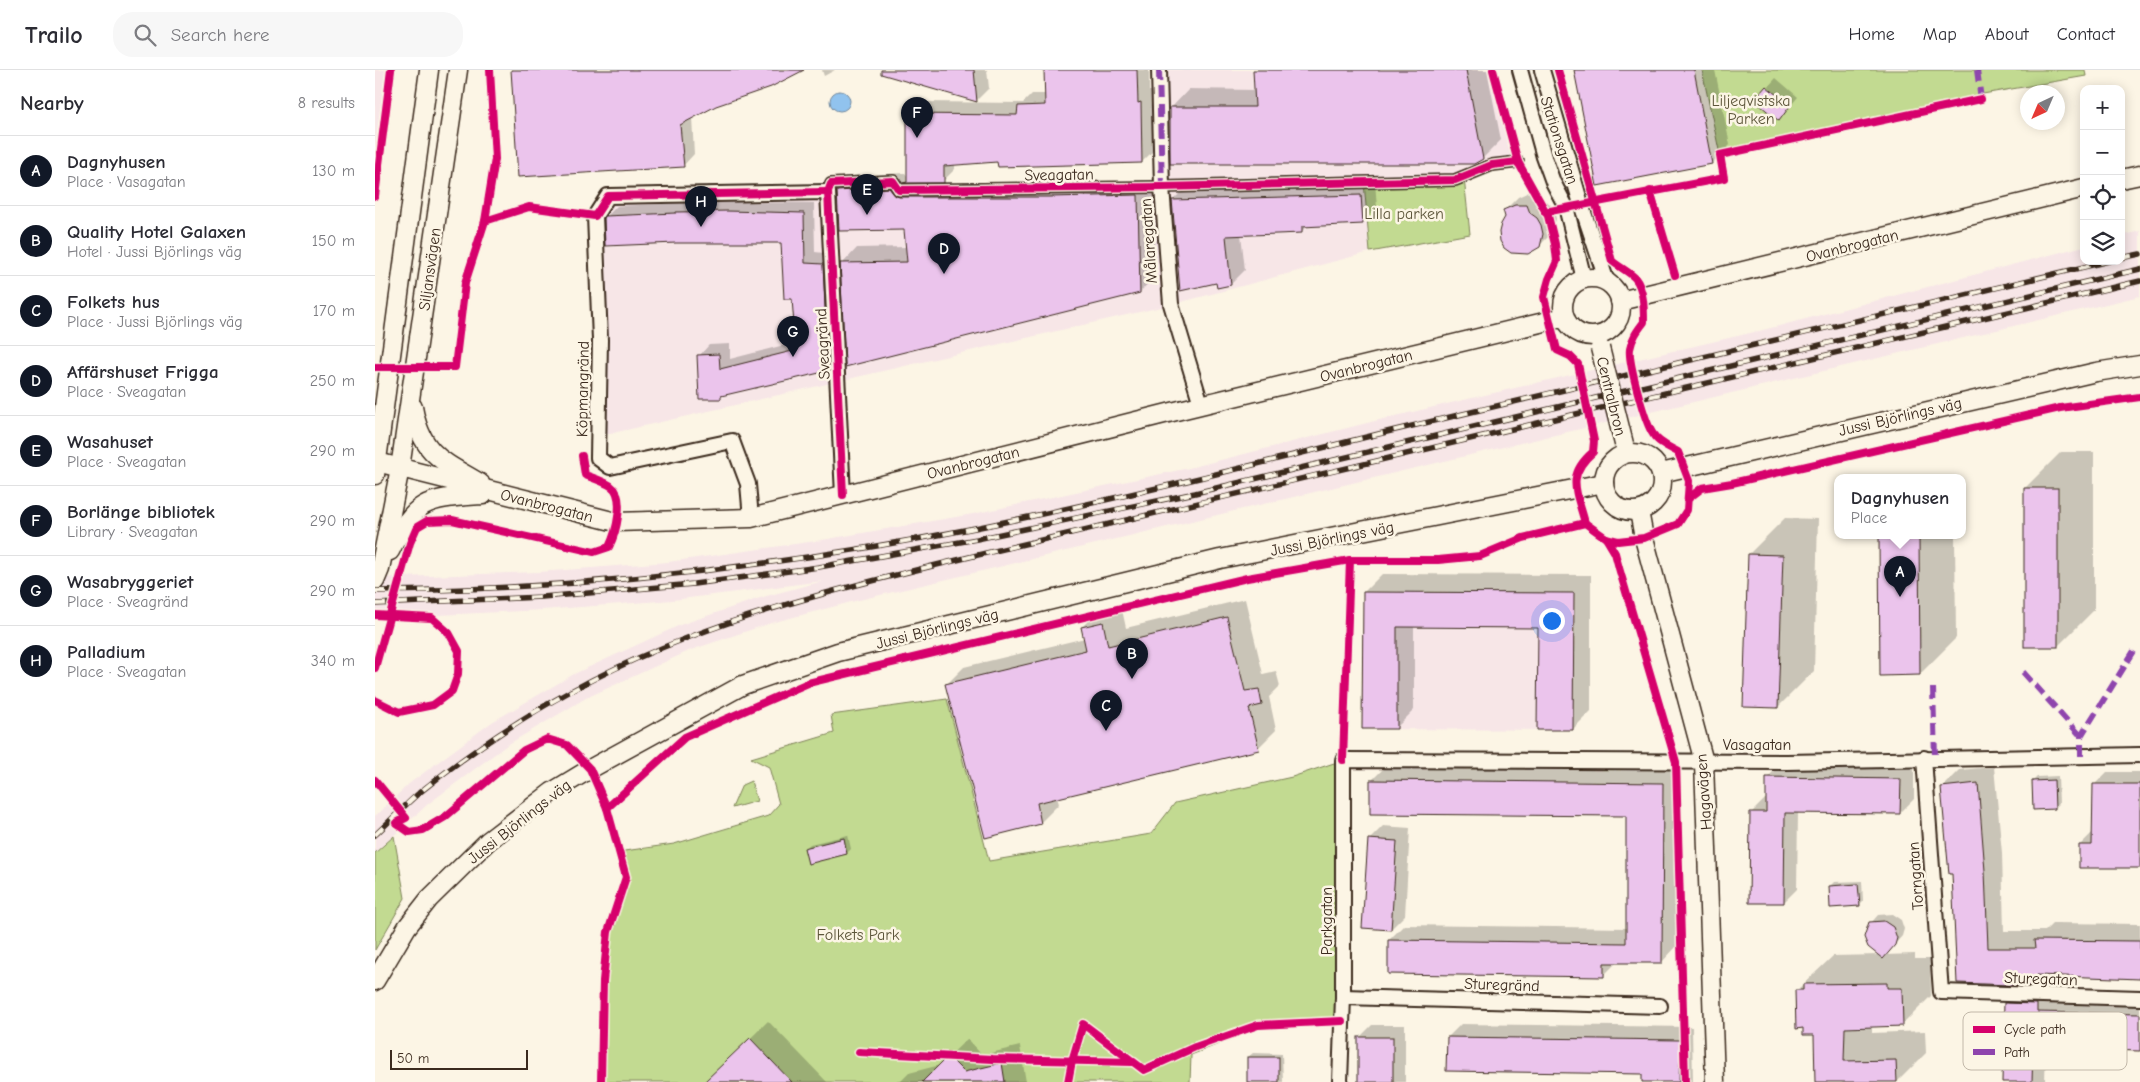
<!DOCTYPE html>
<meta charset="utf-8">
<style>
body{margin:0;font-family:"Comic Neue",sans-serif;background:#f7f7f7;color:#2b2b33}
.controls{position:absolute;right:15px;top:15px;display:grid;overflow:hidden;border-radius:10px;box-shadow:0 2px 12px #0003}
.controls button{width:45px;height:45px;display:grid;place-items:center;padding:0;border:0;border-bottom:1px solid #e1e1e2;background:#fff;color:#2b2b33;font:25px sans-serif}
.compass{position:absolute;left:1645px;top:15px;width:45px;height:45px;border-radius:50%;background:#fff;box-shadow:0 2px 12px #0003;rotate:224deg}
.scale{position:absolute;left:15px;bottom:12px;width:138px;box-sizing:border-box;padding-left:5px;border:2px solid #3b2a1e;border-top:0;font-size:14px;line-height:18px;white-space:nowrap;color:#3b2a1e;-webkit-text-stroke:4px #fcf5e5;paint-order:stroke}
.you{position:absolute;left:1176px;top:550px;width:18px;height:18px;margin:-12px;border:4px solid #fff;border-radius:50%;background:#1a73e8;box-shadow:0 0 0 8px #1a73e833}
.badge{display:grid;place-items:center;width:32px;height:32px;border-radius:50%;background:#111827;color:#fff;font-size:16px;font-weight:700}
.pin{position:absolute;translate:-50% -41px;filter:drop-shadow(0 1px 2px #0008)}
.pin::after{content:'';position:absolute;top:26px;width:18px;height:15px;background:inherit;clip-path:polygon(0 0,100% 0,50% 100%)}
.popup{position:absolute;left:1459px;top:404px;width:132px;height:65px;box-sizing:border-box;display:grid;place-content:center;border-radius:10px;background:#fff;filter:drop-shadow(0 1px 4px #0005);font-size:16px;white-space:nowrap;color:#7c7c81}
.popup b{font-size:19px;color:#2b2b33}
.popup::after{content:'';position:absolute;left:50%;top:100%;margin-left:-10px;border:10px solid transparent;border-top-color:#fff}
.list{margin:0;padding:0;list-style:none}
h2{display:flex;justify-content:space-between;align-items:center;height:65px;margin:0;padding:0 20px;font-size:21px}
h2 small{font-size:16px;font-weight:400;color:#7c7c81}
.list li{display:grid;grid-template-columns:32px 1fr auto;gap:15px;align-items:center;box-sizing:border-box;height:70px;padding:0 20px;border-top:1px solid #e1e1e2}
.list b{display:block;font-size:19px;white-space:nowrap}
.list p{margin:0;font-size:16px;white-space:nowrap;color:#7c7c81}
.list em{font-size:16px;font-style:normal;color:#7c7c81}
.icon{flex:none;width:28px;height:28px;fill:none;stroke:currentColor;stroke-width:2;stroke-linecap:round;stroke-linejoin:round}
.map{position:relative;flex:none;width:1765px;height:1012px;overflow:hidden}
header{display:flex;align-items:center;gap:30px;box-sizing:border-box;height:70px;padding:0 25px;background:#fff;border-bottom:1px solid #e1e1e2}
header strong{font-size:24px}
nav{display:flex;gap:28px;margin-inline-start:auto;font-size:18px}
.search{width:350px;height:45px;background:#f7f7f7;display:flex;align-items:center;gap:12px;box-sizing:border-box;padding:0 18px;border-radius:20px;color:#7c7c81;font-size:19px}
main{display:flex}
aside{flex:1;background:#fff}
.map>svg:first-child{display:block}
.built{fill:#f7e6e7}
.green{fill:#c2da91;stroke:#7e8258}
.water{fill:#91c3ee;stroke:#6f869b}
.shadow{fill:#0003}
.building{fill:#ebc4ec;stroke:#3b2a1e}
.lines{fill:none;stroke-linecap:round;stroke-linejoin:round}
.pedestrian-casing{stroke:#3b2a1e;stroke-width:14}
.minor-casing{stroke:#3b2a1e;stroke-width:18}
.tertiary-casing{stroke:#3b2a1e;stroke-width:21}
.pedestrian{stroke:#fcf5e5;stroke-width:10}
.minor{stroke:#fcf5e5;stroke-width:14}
.tertiary{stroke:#fcf5e5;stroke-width:18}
.rail-casing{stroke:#3b2a1e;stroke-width:5.5}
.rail{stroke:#fcf5e5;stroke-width:4;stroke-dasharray:11;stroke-linecap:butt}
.tertiary-bridge-casing{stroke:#3b2a1e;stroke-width:21;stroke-linecap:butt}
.tertiary-bridge{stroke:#fcf5e5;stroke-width:18}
.quiet{stroke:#8e44ad;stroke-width:6;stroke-dasharray:12 6;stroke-linecap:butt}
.cycleway-casing{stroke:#fcf5e5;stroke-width:11}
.cycleway{stroke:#d6006c;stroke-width:8}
.labels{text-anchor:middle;stroke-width:5;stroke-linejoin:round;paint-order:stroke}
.park-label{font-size:16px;fill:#5d563b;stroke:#fcf5e5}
.street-label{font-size:16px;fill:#3b2a1e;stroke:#fcf5e5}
.key{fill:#fcf5e5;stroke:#c2b8a9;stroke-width:1}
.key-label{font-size:14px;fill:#3b2a1e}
</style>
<header>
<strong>Trailo</strong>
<div class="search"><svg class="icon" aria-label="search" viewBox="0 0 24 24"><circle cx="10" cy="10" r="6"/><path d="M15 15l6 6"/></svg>Search here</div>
<nav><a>Home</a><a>Map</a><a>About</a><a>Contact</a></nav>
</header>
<main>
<aside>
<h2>Nearby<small>8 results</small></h2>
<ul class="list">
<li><span class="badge">A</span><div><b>Dagnyhusen</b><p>Place · Vasagatan</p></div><em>130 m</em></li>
<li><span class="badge">B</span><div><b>Quality Hotel Galaxen</b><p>Hotel · Jussi Björlings väg</p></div><em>150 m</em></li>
<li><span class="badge">C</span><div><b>Folkets hus</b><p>Place · Jussi Björlings väg</p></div><em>170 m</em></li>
<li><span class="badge">D</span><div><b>Affärshuset Frigga</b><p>Place · Sveagatan</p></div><em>250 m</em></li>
<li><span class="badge">E</span><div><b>Wasahuset</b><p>Place · Sveagatan</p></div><em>290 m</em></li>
<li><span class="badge">F</span><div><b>Borlänge bibliotek</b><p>Library · Sveagatan</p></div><em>290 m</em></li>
<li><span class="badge">G</span><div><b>Wasabryggeriet</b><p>Place · Sveagränd</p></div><em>290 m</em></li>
<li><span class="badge">H</span><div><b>Palladium</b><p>Place · Sveagatan</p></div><em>340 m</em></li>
</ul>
</aside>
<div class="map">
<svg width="1765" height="1012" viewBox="0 0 1765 1012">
<rect width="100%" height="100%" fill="#fcf5e5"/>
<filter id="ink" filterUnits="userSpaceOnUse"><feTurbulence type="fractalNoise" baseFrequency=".02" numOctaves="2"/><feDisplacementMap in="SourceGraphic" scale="10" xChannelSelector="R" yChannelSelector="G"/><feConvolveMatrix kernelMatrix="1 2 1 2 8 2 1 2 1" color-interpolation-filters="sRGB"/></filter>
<g filter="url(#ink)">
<g class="built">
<polygon points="0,0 10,0 0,78"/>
<polygon points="784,0 1118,0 1143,92 1080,110 989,112 995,182 795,235 225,366 220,146 233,126 453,122 456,114 518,111 525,120 787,117"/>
<polygon points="1765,161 1765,226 480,531 396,553 316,580 211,628 132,675 53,734 0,783 0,746 35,713 117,652 199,604 305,555 388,527 448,511 298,530 167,540 0,548 0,508 164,502 293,492 441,471 598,444 814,398 1012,348 1388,260 1709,176 1709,191 1746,191 1746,166"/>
<polygon points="988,522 1199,523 1198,660 987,659"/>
</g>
<g class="green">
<polygon points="1327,0 1710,0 1711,6 1608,24 1472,58 1345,85"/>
<polygon points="1089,108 1095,164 995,182 989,112"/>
<polygon points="572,629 614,791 776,764 800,733 917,707 968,690 967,951 882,959 816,985 815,1012 226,1012 228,911 233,862 251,807 242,782 299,774 393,746 404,734 394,697 376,688 459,663 456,645"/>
<polygon points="376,711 382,731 357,738 367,715"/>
<polygon points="19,766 30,828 0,880 0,783"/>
</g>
<circle class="water" cx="465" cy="31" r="10"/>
<g class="shadow">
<polygon points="137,0 426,0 341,35 317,47 319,84 308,96"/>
<polygon points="447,0 460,0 449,6"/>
<polygon points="529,0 612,0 614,18 602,30"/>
<polygon points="671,0 774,0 774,21 777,21 779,80 767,92 624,91 580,94 580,99 567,112 691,113 778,110 780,206 765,222 467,194 482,178 532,177 530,159 463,121 478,106 530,103 534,109 534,44 546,32 648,33 657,24 671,24"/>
<polygon points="880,0 1112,0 1126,70 1108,88 796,38 814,19 880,20"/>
<polygon points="1200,0 1340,0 1355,75 1337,93 1223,115"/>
<polygon points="1401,8 1423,27 1404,49 1381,30"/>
<polygon points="1000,111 1002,138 987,152 933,155 927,161 866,164 870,200 856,214 798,130 812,116"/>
<polygon points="1154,122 1165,122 1168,129 1175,134 1179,141 1181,149 1178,162 1164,176 1132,147 1129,141 1143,127"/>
<polygon points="312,132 439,133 440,182 458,184 463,290 452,300 349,324 346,327 324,286 334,275 355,274 355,289 421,272 418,228 408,172 231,147 242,136 311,133"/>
<polygon points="1686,382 1719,382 1719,540 1683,576 1650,418"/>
<polygon points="1410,448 1443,449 1439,601 1403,637 1374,484"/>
<polygon points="1505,466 1580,466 1581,568 1545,604 1507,604"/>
<polygon points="1007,504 1216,505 1216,641 1198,659 1164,557 1039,556 1039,640 1021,658 989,522"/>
<polygon points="870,529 888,604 901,601 905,616 894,627 901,660 883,678 682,727 684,734 666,752 571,615 589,597 710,568 707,557 725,539 746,535 751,558"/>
<polygon points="1406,694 1539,696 1539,729 1525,743 1423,742 1422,819 1409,832 1376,743 1390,729 1392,729 1393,707"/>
<polygon points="1011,696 1302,698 1301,877 1287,892 1242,892 1229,905 1014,870 1029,855 1252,858 1253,745 996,711"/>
<polygon points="1619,697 1627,783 1629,861 1670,861 1678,853 1765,854 1765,908 1672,904 1662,915 1584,912 1578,802 1567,717 1584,700"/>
<polygon points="1732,702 1765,702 1765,796 1705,775 1718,762 1719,715"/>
<polygon points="1683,706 1684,734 1680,738 1658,711 1662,707"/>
<polygon points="1008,756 1035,758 1030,845 1016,859 994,770"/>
<polygon points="473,765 476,779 472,783 434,792 431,778 435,774"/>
<polygon points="1487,811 1488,831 1484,835 1455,816 1459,812"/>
<polygon points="1517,844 1526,850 1529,859 1527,866 1510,885 1540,884 1540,889 1555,889 1556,926 1527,955 1497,956 1497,963 1550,961 1551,983 1522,1012 1441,1012 1440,963 1429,957 1422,920 1458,886 1505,885 1496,853 1503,845"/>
<polygon points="1644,920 1765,931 1765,980 1671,977 1670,1012 1629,1012 1630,933"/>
<polygon points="393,951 452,1012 331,1012 332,1011"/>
<polygon points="1086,954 1317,957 1318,1012 1268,1012 1268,1002 1073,967"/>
<polygon points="997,955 1030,955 1030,1012 984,1012 984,968"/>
<polygon points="592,969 607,985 645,976 651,1012 525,1012 534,1003 565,995"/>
<polygon points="878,983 907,984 908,1012 873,1012 873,987"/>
</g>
<g class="building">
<polygon points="136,0 429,0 396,17 341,36 305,55 309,97 143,107"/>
<polygon points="506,0 599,0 602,32 506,4"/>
<polygon points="669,0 762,0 763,33 766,32 767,93 623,97 622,92 569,96 569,113 528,113 532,112 532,44 642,45 643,36 670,35"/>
<polygon points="878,0 1091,0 1108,89 1099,94 795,94 795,37 880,37"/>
<polygon points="1199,0 1319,0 1337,94 1222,116"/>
<polygon points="1391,16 1415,36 1404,51 1379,30"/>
<polygon points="514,118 519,124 524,127 675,127 763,125 765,223 470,297 465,193 532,192 529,160 464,161 462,121"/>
<polygon points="986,125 988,154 927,157 927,163 851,166 856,215 842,218 841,213 805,221 797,130"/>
<polygon points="1140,135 1152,135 1155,143 1162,148 1166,155 1168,164 1165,177 1153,184 1136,183 1129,178 1125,171 1124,162 1126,154 1130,147 1128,140"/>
<polygon points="352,141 429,143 430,193 448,194 453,301 346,326 346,329 324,329 322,285 344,284 345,299 421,280 417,229 409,229 406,173 301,173 230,176 229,148 230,146 301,143 301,142"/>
<rect x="1649" y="418" width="34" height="159"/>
<polygon points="1504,466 1544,466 1545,605 1505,606"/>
<polygon points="1373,484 1408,485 1403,638 1368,637"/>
<polygon points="988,522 1199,523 1198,660 1162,660 1163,558 1022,557 1022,659 987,659"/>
<polygon points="852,547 870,621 884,619 887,635 874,638 884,680 662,733 666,754 610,768 570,614 711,580 706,557 728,552 733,576"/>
<polygon points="1391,707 1526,709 1525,744 1410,743 1409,833 1374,833 1375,742 1391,742"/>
<polygon points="995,710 1288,713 1287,893 1229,893 1229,907 1013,904 1013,870 1251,873 1251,746 995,744"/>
<polygon points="1679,710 1680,739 1658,740 1657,711"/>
<polygon points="1603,713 1610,801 1613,878 1660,878 1659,870 1765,871 1765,909 1662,905 1662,916 1582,913 1577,804 1574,804 1566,717"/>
<polygon points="1718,714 1765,714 1765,798 1704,798 1704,775 1717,775"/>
<polygon points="469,768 472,784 433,794 429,778"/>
<polygon points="993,769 1022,771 1016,860 987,858"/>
<polygon points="1483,814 1485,836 1455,838 1454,816"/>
<polygon points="1509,851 1518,857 1522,868 1520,875 1508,889 1493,877 1489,867 1494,852"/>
<polygon points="1512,913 1512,918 1527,918 1528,956 1470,958 1469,991 1521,990 1522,1012 1440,1012 1439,965 1428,965 1428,958 1421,959 1420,920 1428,920 1428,914"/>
<polygon points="1629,933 1662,934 1662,942 1765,944 1765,981 1658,978 1657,1012 1627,1012"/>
<rect x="983" y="967" width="35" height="45"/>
<polygon points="1072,967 1305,970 1304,1012 1267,1012 1267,1004 1071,1001"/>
<polygon points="375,968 417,1012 329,1012"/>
<polygon points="573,986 589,1002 627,993 630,1012 547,1012"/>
<rect x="872" y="987" width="32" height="25"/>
</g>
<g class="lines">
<defs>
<polyline id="pedestrian" points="453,122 456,114 518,111 524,120 787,117 1080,110 1117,95 1143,92"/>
<g id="minor">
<polyline points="784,0 787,117 796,234 826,334"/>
<polyline points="1145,0 1169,87 1178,112 1191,137 1209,209"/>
<polyline points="1167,0 1206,134 1232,212"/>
<polyline points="376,448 373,414 357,371 235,397 223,388 225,270 220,146 233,126 453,122 468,425"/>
<polyline points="1549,688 1566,922 1765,928"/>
<polyline points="968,927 1285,936"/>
<polyline points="965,1012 968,927 968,690 1412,692 1765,685"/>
</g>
<g id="tertiary">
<polyline points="1746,109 1765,105"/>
<circle cx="1217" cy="237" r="29"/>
<polyline points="1245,231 1709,118"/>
<path d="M38 337C46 384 67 391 105 413"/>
<circle cx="1258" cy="412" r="29"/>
<polyline points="2,392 241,452 376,448 809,339 1190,247"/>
<polyline points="1286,403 1721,302 1765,295"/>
<polyline points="0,405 54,0"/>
<polyline points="1264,441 1269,468 1329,692 1340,1012"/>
<path d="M15 481C41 428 51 429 108 425"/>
<polyline points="0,511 5,499 25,398 83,0"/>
<polyline points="0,911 32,857 54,829 113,771 177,722 215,699 368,615 463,582 845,489 1229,413"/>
</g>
</defs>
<use href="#pedestrian" class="pedestrian-casing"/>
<use href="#minor" class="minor-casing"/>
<use href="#tertiary" class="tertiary-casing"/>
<use href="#pedestrian" class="pedestrian"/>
<use href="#minor" class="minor"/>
<use href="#tertiary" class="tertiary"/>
<defs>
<g id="rail">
<polyline points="1746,188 1765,184"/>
<path d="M0 521C201 520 403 497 600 458 740 430 878 395 1016 361 1255 304 1495 248 1734 191"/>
<polyline points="0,534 167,527 319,514 444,497 602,469 820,423 1765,199"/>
<path d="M0 765C15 751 29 736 44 723 124 658 216 604 312 568 408 531 508 508 607 484L1765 211"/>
</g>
</defs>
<use href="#rail" class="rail-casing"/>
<use href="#rail" class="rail"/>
<defs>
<polyline id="tertiary-bridge" points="1225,278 1249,374"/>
</defs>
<use href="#tertiary-bridge" class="tertiary-bridge-casing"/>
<use href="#tertiary-bridge" class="tertiary-bridge"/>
<g class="quiet">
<polyline points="784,0 787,117"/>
<polyline points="1602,0 1606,29"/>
<polyline points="1648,602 1706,666"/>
<polyline points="1558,618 1560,688"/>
<polyline points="1706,686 1706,666 1759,581"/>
</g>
<defs>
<g id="cycleway">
<path d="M1118 0 1143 92 1173 146 1180 174 1182 191 1174 209 1169 227 1182 280 1195 286 1203 294 1219 371 1218 382C1190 406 1202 422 1210 453"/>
<polyline points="1275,121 1300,205"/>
<polyline points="0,126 16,0"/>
<polyline points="1170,142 1349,108 1345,85 1606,29"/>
<polyline points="110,151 120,89 115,0"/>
<polyline points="0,297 80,297 90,213 110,151 154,137 220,146 233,126 453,122"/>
<polyline points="468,425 453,122 456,114 518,111 524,120 787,117 1080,110 1117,95 1143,92"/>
<polyline points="1314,428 1327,418 1357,413 1685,338 1765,327"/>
<polyline points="1231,468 1240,483 1244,498 1301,692 1310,1012"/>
<polyline points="0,545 57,548 74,563 84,581 83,604 77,621 58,635 24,642 0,630"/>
<path d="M0 598 35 473 42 457 52 451 77 450 219 482 234 477C241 463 251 426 236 416 228 411 218 408 210 405L207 386"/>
<polyline points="968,690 975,490"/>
<polyline points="0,710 31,748 21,753 34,762 48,760 70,747 149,680 172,669 192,675 215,699 232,738 251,807 233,862 228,911 226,1012"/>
<path d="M232 738 310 667 433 613 872 508 975 490H1063L1105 486 1148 468 1210 453 1231 468 1243 471 1269 468 1303 454 1312 440 1314 411 1303 382C1294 377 1283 373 1278 364 1270 353 1253 292 1255 279 1257 268 1262 261 1269 252 1269 239 1269 219 1260 208 1257 204 1243 196 1237 191L1183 0"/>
<polyline points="484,982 618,989 757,992"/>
<polyline points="693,1012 697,991 708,954 769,1000 820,977 883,955 967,951"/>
</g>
</defs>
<use href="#cycleway" class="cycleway-casing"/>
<use href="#cycleway" class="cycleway"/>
</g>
</g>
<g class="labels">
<g class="park-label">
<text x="1376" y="36">Liljeqvistska<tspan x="1376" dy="18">Parken</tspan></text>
<text x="1029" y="149">Lilla parken</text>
<text x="483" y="870">Folkets Park</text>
</g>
<g class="street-label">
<text transform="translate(1185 70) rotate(72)" y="6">Stationsgatan</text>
<text transform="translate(684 104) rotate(-1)" y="6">Sveagatan</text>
<text transform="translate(773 171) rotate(-94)" y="6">Målaregatan</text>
<text transform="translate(1477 175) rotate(-14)" y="6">Ovanbrogatan</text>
<text transform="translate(54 199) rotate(-82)" y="6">Siljansvägen</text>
<text transform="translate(447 274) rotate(-93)" y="6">Sveagränd</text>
<text transform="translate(991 295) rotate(-14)" y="6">Ovanbrogatan</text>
<text transform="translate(207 319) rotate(-89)" y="6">Köpmangränd</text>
<text transform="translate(1237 326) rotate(76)" y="6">Centralbron</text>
<text transform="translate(1525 346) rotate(-13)" y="6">Jussi Björlings väg</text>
<text transform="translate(598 392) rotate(-14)" y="6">Ovanbrogatan</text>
<text transform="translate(172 435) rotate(14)" y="6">Ovanbrogatan</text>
<text transform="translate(957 468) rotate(-11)" y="6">Jussi Björlings väg</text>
<text transform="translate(562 558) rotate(-14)" y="6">Jussi Björlings väg</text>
<text x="1382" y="680">Vasagatan</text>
<text transform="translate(1328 722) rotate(-94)" y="6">Hagavägen</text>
<text transform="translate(144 751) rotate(-38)" y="6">Jussi Björlings väg</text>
<text transform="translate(1540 806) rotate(-94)" y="6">Torngatan</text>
<text transform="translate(951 851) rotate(-90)" y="6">Parkgatan</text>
<text transform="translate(1666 908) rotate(2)" y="6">Sturegatan</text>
<text transform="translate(1127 914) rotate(2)" y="6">Sturegränd</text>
</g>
</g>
<rect x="1588" y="942" width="164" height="58" rx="8" class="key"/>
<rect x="1598" y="956" width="22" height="7" fill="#d6006c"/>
<rect x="1598" y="979" width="22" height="6" fill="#8e44ad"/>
<g class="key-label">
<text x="1629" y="964">Cycle path</text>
<text x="1629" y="987">Path</text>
</g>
</svg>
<div class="controls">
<button>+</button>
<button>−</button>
<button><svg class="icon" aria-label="locate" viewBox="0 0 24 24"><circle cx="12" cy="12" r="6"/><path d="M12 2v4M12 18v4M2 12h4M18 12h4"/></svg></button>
<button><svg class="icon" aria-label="layers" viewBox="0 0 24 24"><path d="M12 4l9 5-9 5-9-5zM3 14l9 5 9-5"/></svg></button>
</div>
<svg class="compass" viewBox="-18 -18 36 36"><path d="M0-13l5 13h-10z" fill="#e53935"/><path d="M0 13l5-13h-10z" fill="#7c7c81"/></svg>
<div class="scale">50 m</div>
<div class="you"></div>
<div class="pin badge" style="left:1525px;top:527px">A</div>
<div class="popup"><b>Dagnyhusen</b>Place</div>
<div class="pin badge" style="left:757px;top:609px">B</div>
<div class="pin badge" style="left:731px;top:661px">C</div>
<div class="pin badge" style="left:569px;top:204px">D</div>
<div class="pin badge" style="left:492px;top:145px">E</div>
<div class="pin badge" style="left:542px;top:68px">F</div>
<div class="pin badge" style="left:418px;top:287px">G</div>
<div class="pin badge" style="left:326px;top:157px">H</div>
</div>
</main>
